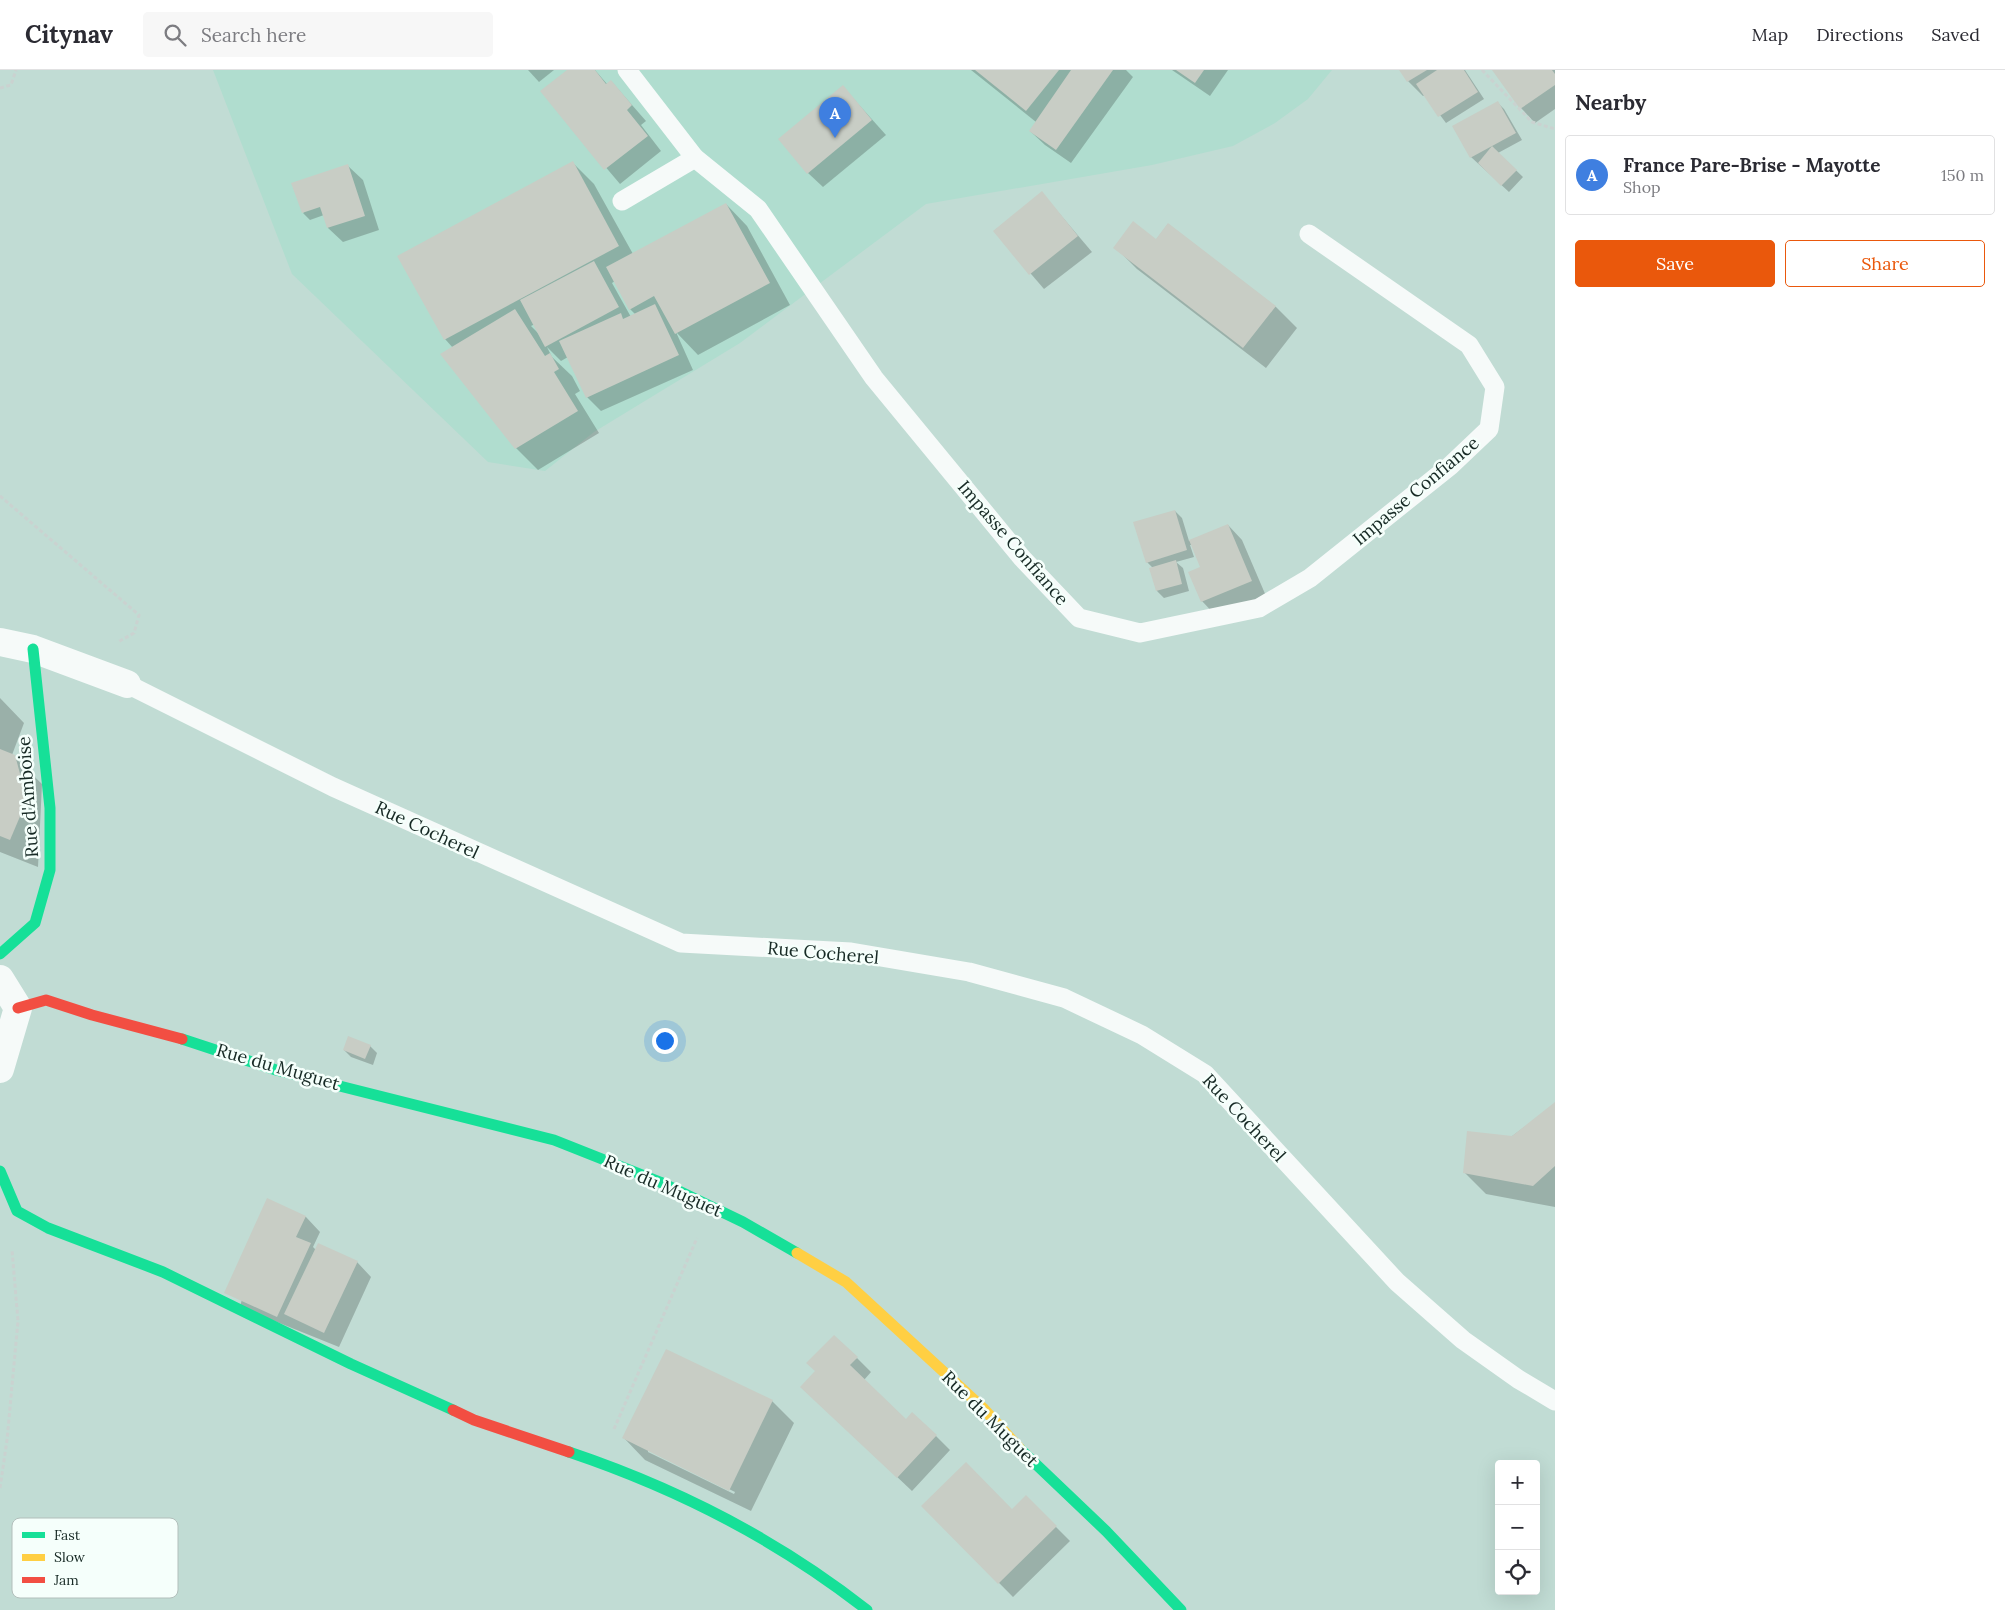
<!DOCTYPE html>
<meta charset="utf-8">
<style>
body{margin:0;font-family:Lora,serif;background:#f7f7f7;color:#2b2b33}
.controls{position:absolute;right:15px;bottom:15px;display:grid;overflow:hidden;border-radius:5px;box-shadow:0 5px 20px #0002}
.controls button{width:45px;height:45px;display:grid;place-items:center;padding:0;border:0;border-bottom:1px solid #e1e1e2;background:#fff;color:#2b2b33;font:25px sans-serif}
.you{position:absolute;left:664px;top:970px;width:18px;height:18px;margin:-12px;border:4px solid #fff;border-radius:50%;background:#1a73e8;box-shadow:0 0 0 8px #1a73e833}
.badge{display:grid;place-items:center;width:32px;height:32px;border-radius:50%;background:#ea580c;color:#fff;font-size:16px;font-weight:700}
.pin{position:absolute;translate:-50% -41px;filter:drop-shadow(0 1px 2px #0008)}
.pin::after{content:'';position:absolute;top:26px;width:18px;height:15px;background:inherit;clip-path:polygon(0 0,100% 0,50% 100%)}
.list{margin:0;padding:0;list-style:none}
h2{display:flex;justify-content:space-between;align-items:center;height:65px;margin:0;padding:0 20px;font-size:21px}
h2 small{font-size:16px;font-weight:400;color:#7c7c81}
.list li{display:grid;grid-template-columns:32px 1fr auto;gap:15px;align-items:center;box-sizing:border-box;height:80px;margin:0 10px 10px;padding:0 10px;border:1px solid #e1e1e2;border-radius:5px}
.list b{display:block;font-size:19px;white-space:nowrap}
.list p{margin:0;font-size:16px;white-space:nowrap;color:#7c7c81}
.list em{font-size:16px;font-style:normal;color:#7c7c81}
.actions{display:flex;gap:10px;padding:15px 20px}
.actions a{flex:1;padding:11px 0;border:1px solid #ea580c;border-radius:5px;text-align:center;font-size:18px;color:#ea580c}
.actions .main{background:#ea580c;color:#fff}
.icon{flex:none;width:28px;height:28px;fill:none;stroke:currentColor;stroke-width:2;stroke-linecap:round;stroke-linejoin:round}
.map{position:relative;flex:none;width:1555px;height:1540px;overflow:hidden}
header{display:flex;align-items:center;gap:30px;box-sizing:border-box;height:70px;padding:0 25px;background:#fff;border-bottom:1px solid #e1e1e2}
header strong{font-size:24px}
nav{display:flex;gap:28px;margin-inline-start:auto;font-size:18px}
.search{width:350px;height:45px;background:#f7f7f7;display:flex;align-items:center;gap:12px;box-sizing:border-box;padding:0 18px;border-radius:5px;color:#7c7c81;font-size:19px}
main{display:flex}
aside{flex:1;background:#fff}
.map>svg:first-child{display:block}
.built{fill:#b0ddcf}
.shadow{fill:#0003;fill-rule:evenodd}
.building{fill:#c8cdc5}
.lines{fill:none;stroke-linecap:round;stroke-linejoin:round}
.path{stroke:#cad2d0;stroke-width:3;stroke-dasharray:4 2.5;stroke-linecap:butt}
.lane{stroke:#f6faf9;stroke-width:19}
.street{stroke:#f6faf9;stroke-width:28}
.fast{stroke:#16e098;stroke-width:11}
.slow{stroke:#ffcf43;stroke-width:11}
.jam{stroke:#f24e42;stroke-width:11}
.labels{text-anchor:middle;stroke-width:5;stroke-linejoin:round;paint-order:stroke}
.street-label{font-size:18px;fill:#172a25;stroke:#f5fffb}
.key{fill:#f5fffb;stroke:#b2bfbb;stroke-width:1}
.key-label{font-size:14px;fill:#172a25}
</style>
<header>
<strong>Citynav</strong>
<div class="search"><svg class="icon" aria-label="search" viewBox="0 0 24 24"><circle cx="10" cy="10" r="6"/><path d="M15 15l6 6"/></svg>Search here</div>
<nav><a>Map</a><a>Directions</a><a>Saved</a></nav>
</header>
<main>
<div class="map">
<svg width="1555" height="1540" viewBox="0 0 1555 1540">
<rect width="100%" height="100%" fill="#c1dcd4"/>
<polygon class="built" points="213,0 1332,0 1308,29 1275,53 1233,76 1152,95 926,134 740,273 594,362 545,401 488,392 292,204"/>
<g class="shadow">
<polygon points="528,0 554,0 539,12"/>
<polygon points="569,0 595,0 607,14 611,11 646,51 641,55 661,81 620,114 542,22"/>
<polygon points="971,0 1126,0 1133,7 1071,93 1045,75 1030,61 1036,52"/>
<polygon points="1172,0 1228,0 1210,26"/>
<polygon points="1401,0 1465,0 1484,29 1446,53 1425,25 1423,26 1408,11"/>
<polygon points="1494,0 1555,0 1555,39 1535,53 1521,38"/>
<polygon points="843,17 886,65 823,117 808,103"/>
<polygon points="1497,32 1504,39 1522,70 1498,83 1523,107 1509,122 1471,87"/>
<path d="M573 93 594 114 633 184 726 134 747 156 790 235 698 285 676 262 693 300 601 341 587 327 568 287 561 291 547 277 552 287 572 306 580 321 575 324 599 363 538 400 516 378 453 278 445 269ZM615 211 630 239 636 245 631 247 612 213ZM535 254 539 264 531 256Z"/>
<polygon points="348,96 363,110 379,160 343,172 328,158 324,145 310,150 303,143"/>
<polygon points="1042,123 1092,182 1044,219 994,161"/>
<polygon points="1168,154 1276,237 1297,258 1266,298 1137,199 1115,177 1156,170"/>
<polygon points="1175,441 1182,448 1189,471 1228,455 1242,470 1266,526 1216,546 1202,531 1201,497 1192,475 1190,475 1194,487 1176,492 1183,498 1189,521 1164,528 1157,521 1150,498 1153,498 1147,492"/>
<polygon points="0,628 24,653 12,685 42,714 38,797 0,782"/>
<polygon points="370,976 377,983 373,995 351,987 344,980"/>
<polygon points="1555,1034 1555,1137 1486,1124 1464,1102"/>
<polygon points="267,1130 306,1147 320,1162 313,1177 316,1180 357,1192 371,1207 339,1277 240,1237"/>
<polygon points="857,1288 871,1302 864,1310 906,1351 936,1366 950,1380 912,1421 802,1317"/>
<path d="M772 1331 794 1353 751 1441 645 1390 624 1368ZM648 1379 735 1422 734 1424 648 1382Z"/>
<polygon points="1026,1427 1070,1471 1013,1527 923,1436 1012,1441"/>
</g>
<g class="building">
<polygon points="567,0 595,0 606,14 611,10 632,35 627,40 648,66 604,100 540,21"/>
<polygon points="975,0 1059,0 1026,41"/>
<polygon points="1071,0 1113,0 1056,80 1029,61"/>
<polygon points="1176,0 1204,0 1195,13"/>
<polygon points="1399,0 1427,0 1407,12"/>
<polygon points="1437,0 1464,0 1478,22 1438,47 1416,14"/>
<polygon points="1492,0 1552,0 1555,4 1555,15 1520,39"/>
<polygon points="843,15 872,50 807,104 778,69"/>
<polygon points="1498,31 1516,63 1470,88 1452,56"/>
<polygon points="1492,76 1517,100 1501,116 1478,93"/>
<polygon points="573,91 619,176 444,270 397,186"/>
<polygon points="348,94 365,146 327,158 320,137 302,143 291,113"/>
<polygon points="1042,121 1078,166 1029,205 993,161"/>
<polygon points="726,133 770,213 675,264 654,226 629,240 606,197"/>
<polygon points="1133,151 1156,169 1168,153 1276,236 1243,278 1113,178"/>
<polygon points="594,191 619,237 545,277 520,230"/>
<polygon points="655,234 679,285 586,328 559,271 621,243 623,249"/>
<polygon points="515,239 545,286 550,283 559,299 554,302 578,341 515,379 440,284"/>
<polygon points="1175,440 1187,480 1146,493 1133,452"/>
<polygon points="1228,454 1252,511 1201,532 1188,502 1200,497 1189,470"/>
<polygon points="1176,490 1182,514 1156,521 1149,498"/>
<polygon points="0,679 15,685 27,730 10,770 0,766"/>
<polygon points="348,966 371,975 365,989 343,980"/>
<polygon points="1555,1032 1555,1096 1533,1116 1463,1103 1467,1061 1512,1066"/>
<polygon points="267,1128 306,1146 296,1167 311,1173 277,1247 224,1223"/>
<polygon points="318,1173 358,1191 324,1263 284,1244"/>
<polygon points="834,1265 858,1287 850,1295 906,1349 912,1342 937,1365 897,1408 800,1317 815,1301 806,1293"/>
<polygon points="666,1279 773,1330 729,1421 622,1368"/>
<polygon points="966,1392 1012,1439 1026,1425 1057,1456 998,1514 921,1436"/>
</g>
<g class="lines">
<g class="path">
<polyline points="1482,0 1532,52 1555,59"/>
<polyline points="0,18 11,15 16,0"/>
<polyline points="0,426 139,545 134,563 118,572"/>
<polyline points="614,1359 697,1168"/>
<polyline points="0,1418 7,1370 18,1251 12,1180"/>
</g>
<g class="lane">
<polyline points="695,88 758,139 874,308 1022,488 1079,548 1140,563 1259,538 1310,508 1450,396 1489,359 1495,317 1469,275 1309,164"/>
<polyline points="622,131 695,88 627,0"/>
<polyline points="127,614 333,717 681,873 851,882 969,902 1064,928 1142,965 1205,1004 1397,1212 1463,1270 1518,1309 1555,1331"/>
</g>
<g class="street">
<polyline points="0,572 33,579 127,614"/>
<polyline points="0,909 18,938 0,999"/>
</g>
<g class="fast">
<polyline points="0,884 35,853 50,800 50,738 33,579"/>
<polyline points="182,969 276,1000 554,1070 660,1112 743,1152 797,1183"/>
<polyline points="0,1101 17,1141 48,1158 163,1202 351,1294 453,1340"/>
<polyline points="1020,1379 1106,1461 1181,1540"/>
<path d="M569 1382C676 1418 778 1470 867 1540"/>
</g>
<polyline class="slow" points="797,1183 846,1212 983,1338 1020,1379"/>
<g class="jam">
<polyline points="18,938 46,930 92,945 182,969"/>
<polyline points="453,1340 474,1350 569,1382"/>
</g>
</g>
<g class="labels">
<g class="street-label">
<text transform="translate(1416 421) rotate(-40)" y="6">Impasse Confiance</text>
<text transform="translate(1013 473) rotate(49)" y="6">Impasse Confiance</text>
<text transform="translate(28 727) rotate(-94)" y="6">Rue d'Amboise</text>
<text transform="translate(427 760) rotate(25)" y="6">Rue Cocherel</text>
<text transform="translate(823 883) rotate(5)" y="6">Rue Cocherel</text>
<text transform="translate(278 997) rotate(16)" y="6">Rue du Muguet</text>
<text transform="translate(1244 1048) rotate(47)" y="6">Rue Cocherel</text>
<text transform="translate(663 1116) rotate(24)" y="6">Rue du Muguet</text>
<text transform="translate(990 1349) rotate(45)" y="6">Rue du Muguet</text>
</g>
</g>
<rect x="12" y="1448" width="166" height="80" rx="8" class="key"/>
<rect x="22" y="1462" width="23" height="6" fill="#16e098"/>
<rect x="22" y="1484" width="23" height="7" fill="#ffcf43"/>
<rect x="22" y="1507" width="23" height="6" fill="#f24e42"/>
<g class="key-label">
<text x="54" y="1470">Fast</text>
<text x="54" y="1492">Slow</text>
<text x="54" y="1515">Jam</text>
</g>
</svg>
<div class="controls">
<button>+</button>
<button>−</button>
<button><svg class="icon" aria-label="locate" viewBox="0 0 24 24"><circle cx="12" cy="12" r="6"/><path d="M12 2v4M12 18v4M2 12h4M18 12h4"/></svg></button>
</div>
<div class="you"></div>
<div class="pin badge" style="left:835px;top:68px;background:#3f7fe0">A</div>
</div>
<aside>
<h2>Nearby<small></small></h2>
<ul class="list">
<li><span class="badge" style="background:#3f7fe0">A</span><div><b>France Pare-Brise - Mayotte</b><p>Shop</p></div><em>150 m</em></li>
</ul>
<div class="actions"><a class="main">Save</a><a>Share</a></div>
</aside>
</main>
